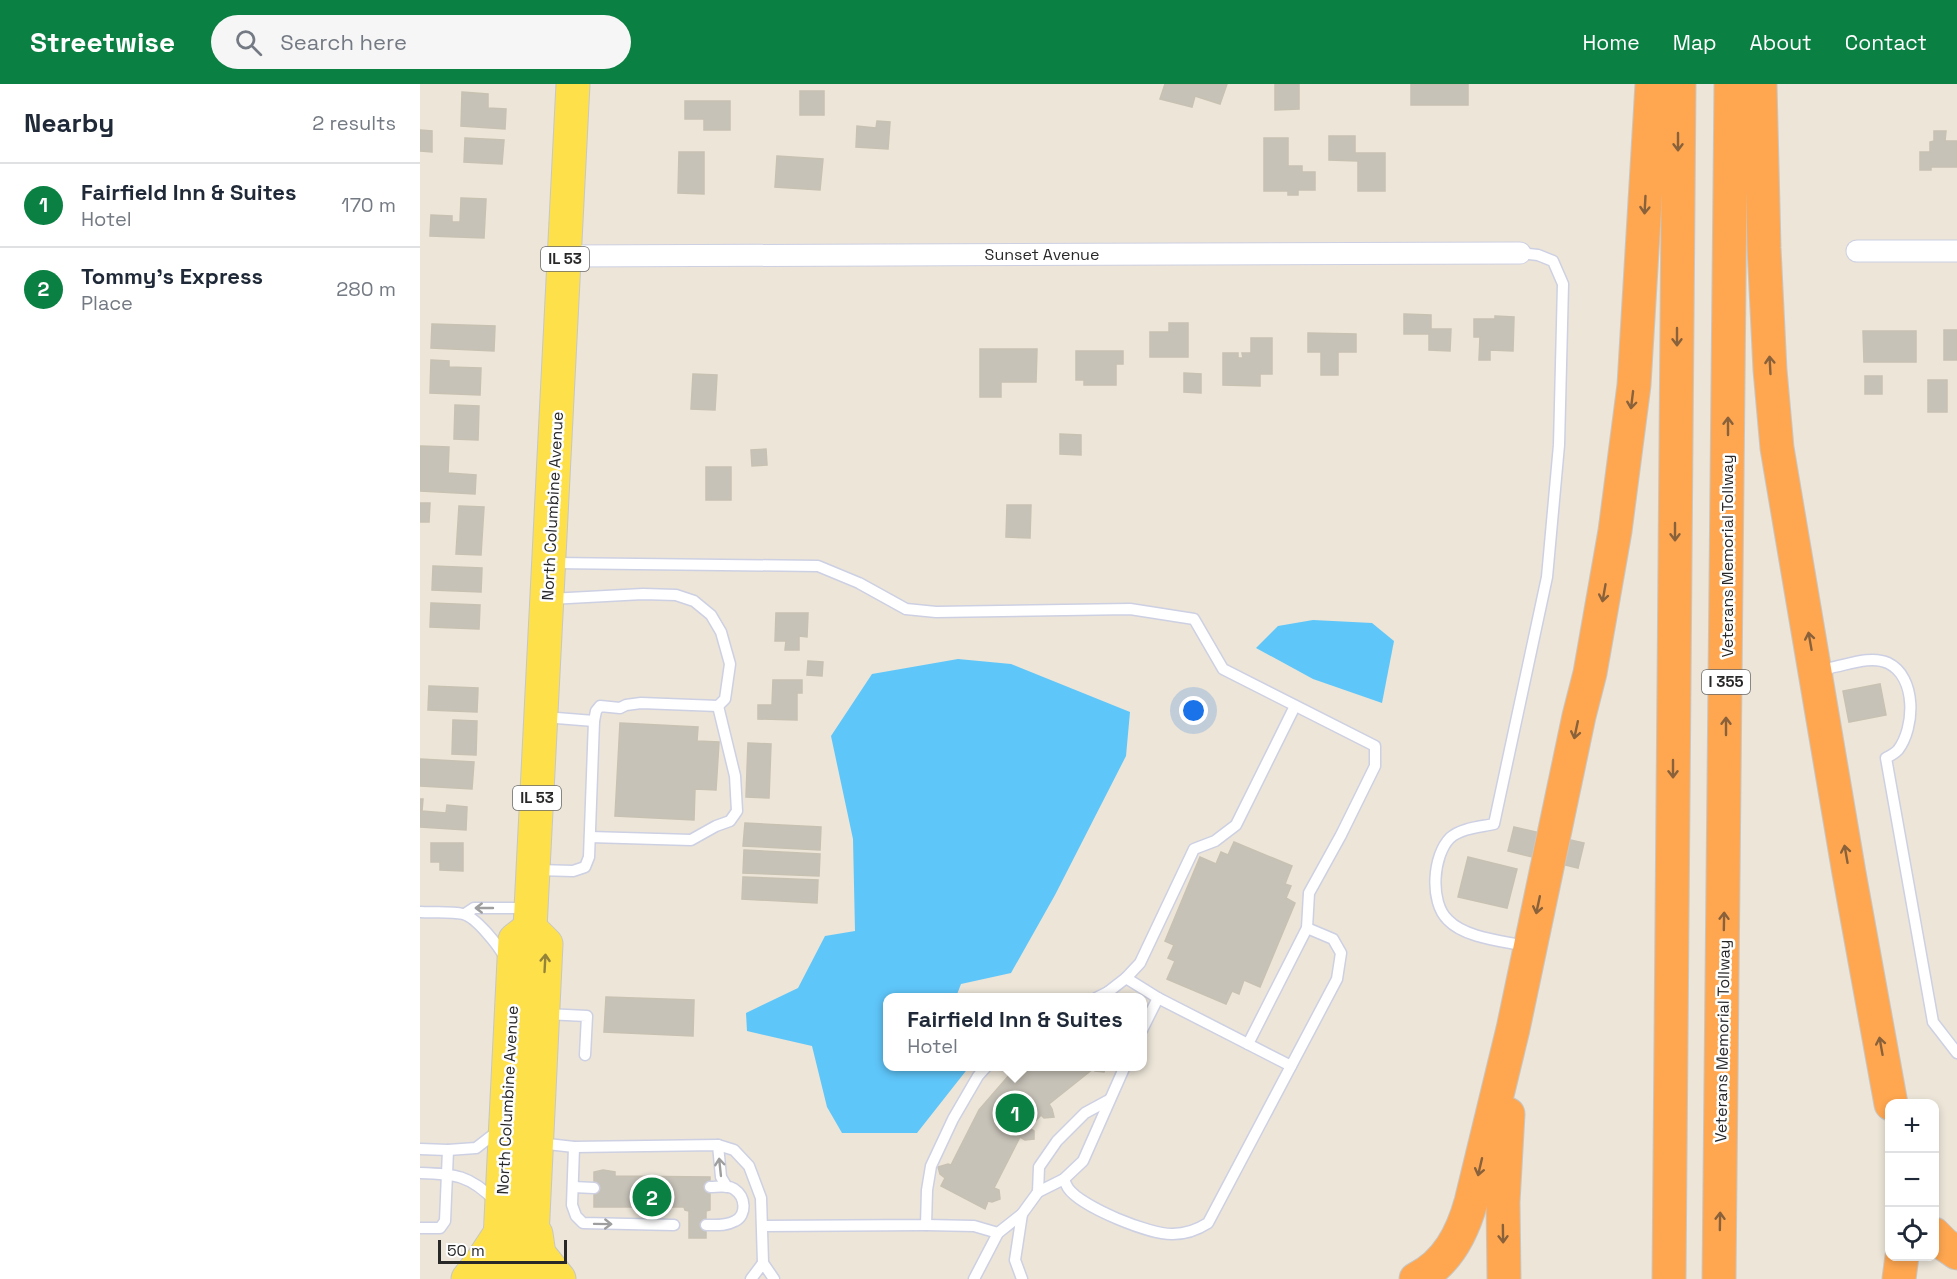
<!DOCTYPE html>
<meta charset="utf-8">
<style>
body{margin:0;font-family:"Space Grotesk",sans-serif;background:#f6f6f7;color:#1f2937}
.controls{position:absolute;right:18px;bottom:18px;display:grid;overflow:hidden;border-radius:12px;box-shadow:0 3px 9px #0003}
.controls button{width:54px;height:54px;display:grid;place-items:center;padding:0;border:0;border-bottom:2px solid #e0e1e3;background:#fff;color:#1f2937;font:30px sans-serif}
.scale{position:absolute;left:18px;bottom:15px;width:129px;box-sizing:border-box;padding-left:6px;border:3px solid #282828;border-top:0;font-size:16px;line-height:21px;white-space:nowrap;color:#282828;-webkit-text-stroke:4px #fff;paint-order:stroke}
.you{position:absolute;left:774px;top:627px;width:21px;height:21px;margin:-15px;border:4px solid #fff;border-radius:50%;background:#1a73e8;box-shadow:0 0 0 9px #1a73e833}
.badge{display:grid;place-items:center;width:39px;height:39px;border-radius:50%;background:#0b8043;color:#fff;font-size:20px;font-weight:700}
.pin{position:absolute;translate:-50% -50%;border:3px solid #fff;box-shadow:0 2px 6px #0006}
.popup{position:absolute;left:463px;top:909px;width:264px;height:78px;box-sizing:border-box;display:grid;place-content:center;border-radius:12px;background:#fff;filter:drop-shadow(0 2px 4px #0005);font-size:20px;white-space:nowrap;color:#747a83}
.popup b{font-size:22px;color:#1f2937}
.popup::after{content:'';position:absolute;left:50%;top:100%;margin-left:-12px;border:12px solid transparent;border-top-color:#fff}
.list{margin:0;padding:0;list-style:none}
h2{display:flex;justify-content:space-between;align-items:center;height:78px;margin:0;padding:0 24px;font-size:26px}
h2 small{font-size:20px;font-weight:400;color:#747a83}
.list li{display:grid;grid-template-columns:39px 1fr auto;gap:18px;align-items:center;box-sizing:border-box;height:84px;padding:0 24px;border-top:2px solid #e0e1e3}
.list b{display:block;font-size:22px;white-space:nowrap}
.list p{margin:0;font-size:20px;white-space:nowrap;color:#747a83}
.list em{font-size:20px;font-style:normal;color:#747a83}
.icon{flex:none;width:33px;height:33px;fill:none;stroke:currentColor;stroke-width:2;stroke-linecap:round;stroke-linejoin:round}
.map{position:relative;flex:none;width:1537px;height:1195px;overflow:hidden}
header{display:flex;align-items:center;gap:36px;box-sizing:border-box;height:84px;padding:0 30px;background:#0b8043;color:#fff}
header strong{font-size:28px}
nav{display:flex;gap:33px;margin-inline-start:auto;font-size:21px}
.search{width:420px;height:54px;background:#f6f6f7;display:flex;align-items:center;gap:15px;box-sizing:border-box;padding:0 21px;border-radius:33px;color:#747a83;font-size:22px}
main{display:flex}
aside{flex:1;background:#fff}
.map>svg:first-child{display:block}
.water{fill:#5fc6fa}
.building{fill:#c7c2b8;stroke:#c7c1b2;stroke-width:1.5}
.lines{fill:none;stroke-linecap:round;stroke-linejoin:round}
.lane-casing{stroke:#cdd0e3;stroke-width:13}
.street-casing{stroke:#cdd0e3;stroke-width:23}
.primary-casing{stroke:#c7c7c7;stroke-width:35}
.highway-casing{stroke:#c7c7c7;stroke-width:35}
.lane{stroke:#fff;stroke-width:10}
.street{stroke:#fff;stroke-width:21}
.primary{stroke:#fee04b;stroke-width:33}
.highway{stroke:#ffa750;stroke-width:33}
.oneway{stroke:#89613a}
.oneway2{stroke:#9e9e9e}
.oneway3{stroke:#93843a}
.labels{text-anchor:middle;stroke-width:5;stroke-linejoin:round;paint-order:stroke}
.shield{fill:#fff;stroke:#686868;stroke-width:1.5}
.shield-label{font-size:15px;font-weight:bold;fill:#282828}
.street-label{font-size:16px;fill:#282828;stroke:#fff}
</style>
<header>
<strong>Streetwise</strong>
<div class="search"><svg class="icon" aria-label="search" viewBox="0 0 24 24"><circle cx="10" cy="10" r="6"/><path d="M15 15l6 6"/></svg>Search here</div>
<nav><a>Home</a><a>Map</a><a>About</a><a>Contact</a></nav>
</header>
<main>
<aside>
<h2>Nearby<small>2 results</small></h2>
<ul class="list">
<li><span class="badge">1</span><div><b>Fairfield Inn &amp; Suites</b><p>Hotel</p></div><em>170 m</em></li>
<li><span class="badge">2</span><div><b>Tommy's Express</b><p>Place</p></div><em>280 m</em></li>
</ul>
</aside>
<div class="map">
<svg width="1537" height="1195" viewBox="0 0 1537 1195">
<rect width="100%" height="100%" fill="#ece5d8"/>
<g class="water">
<polygon points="893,536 952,539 974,557 962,619 893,595 836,564 858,542"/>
<polygon points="538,575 591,580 710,628 706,672 635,811 591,889 541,900 536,913 468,914 468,982 549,983 497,1049 422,1049 407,1023 392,962 327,947 326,929 378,904 405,852 435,847 433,755 411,652 452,590"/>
</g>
<g class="building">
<polygon points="745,0 807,0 800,20 775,12 772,23 740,15"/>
<polygon points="855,0 879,0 879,25 855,26"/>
<rect x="991" y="0" width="57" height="21"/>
<rect x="380" y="7" width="24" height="24"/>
<polygon points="42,8 68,10 68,24 86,25 85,45 41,42"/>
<polygon points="265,17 310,17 310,46 284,46 284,35 265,35"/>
<polygon points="457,37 470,38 468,65 436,63 437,42 456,44"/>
<polygon points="0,46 12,47 12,68 0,67"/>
<polygon points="1514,47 1526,47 1525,57 1537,57 1537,83 1511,83 1511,86 1500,86 1500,68 1510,68 1510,58 1514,57"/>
<polygon points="909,52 935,52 935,69 965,69 965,107 938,107 938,77 909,76"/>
<polygon points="45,54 84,56 82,80 44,78"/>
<polygon points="844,54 868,54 868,82 882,82 882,88 895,88 895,106 878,106 878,111 868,111 868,107 844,107"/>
<polygon points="259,68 284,68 284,110 258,109"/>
<polygon points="357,72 403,75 400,106 355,103"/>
<polygon points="41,114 66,115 64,154 10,152 11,131 32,132 32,138 40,138"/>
<polygon points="984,230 1011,231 1011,245 1031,245 1030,267 1009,266 1009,250 984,250"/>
<polygon points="1075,232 1094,233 1093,267 1070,266 1070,276 1059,276 1060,253 1054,253 1054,235 1075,235"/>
<polygon points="749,239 768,239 768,273 730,273 730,248 749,248"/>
<polygon points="12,240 75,242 74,267 11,264"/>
<rect x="1524" y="246" width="13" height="30"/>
<polygon points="1443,247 1496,247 1496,278 1444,278"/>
<polygon points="888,249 936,250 936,268 918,268 918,291 901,291 901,268 888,268"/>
<polygon points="831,254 852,254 852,290 840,290 840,302 803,301 803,269 818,269 818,274 823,274 822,269 831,269"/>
<polygon points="560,265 617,265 616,298 581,298 581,313 560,313"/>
<polygon points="656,267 703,267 703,280 696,280 696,301 664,301 664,296 656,296"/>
<polygon points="11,276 29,277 29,283 61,284 60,311 10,309"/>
<polygon points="764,289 781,290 781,309 764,308"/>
<polygon points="273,290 297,291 295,326 271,325"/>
<rect x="1445" y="292" width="17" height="18"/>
<rect x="1508" y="296" width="19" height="32"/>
<polygon points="35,321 59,322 58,356 34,355"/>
<polygon points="640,350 661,351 661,371 640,370"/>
<polygon points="0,362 29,363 28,389 56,391 55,410 0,407"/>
<polygon points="346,365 347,381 332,382 331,366"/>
<rect x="286" y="383" width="25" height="33"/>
<polygon points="0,419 10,419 9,438 0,438"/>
<polygon points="587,421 611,421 610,454 586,453"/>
<polygon points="39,422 64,423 61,471 36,470"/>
<polygon points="13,482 62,484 61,508 12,506"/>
<polygon points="11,519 60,521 59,545 10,543"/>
<polygon points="356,529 388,529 387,553 379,552 379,566 365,566 366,557 355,557"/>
<polygon points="388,577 403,578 402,592 387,591"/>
<polygon points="353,596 382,596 382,609 377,609 377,636 338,635 338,621 352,621"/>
<polygon points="1460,600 1466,631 1429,638 1423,607"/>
<polygon points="9,602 58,604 57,628 8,626"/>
<polygon points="33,636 57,637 56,671 32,670"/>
<polygon points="200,639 278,643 277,657 299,658 296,706 275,705 274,736 195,732"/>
<polygon points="328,659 351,660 349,714 326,713"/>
<polygon points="0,675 54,678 52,705 0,702"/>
<polygon points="0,715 3,715 2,727 26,729 27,721 47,723 46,746 0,743"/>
<polygon points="325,739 401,743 400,766 323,762"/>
<polygon points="1094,743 1164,759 1158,784 1088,767"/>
<polygon points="814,758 872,782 865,800 871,802 866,814 875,819 840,903 824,896 819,910 812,907 806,920 747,895 755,877 748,874 754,861 745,857 780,773 796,780 801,768 808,771"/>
<polygon points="11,759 43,759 43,787 20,786 20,778 11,778"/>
<polygon points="324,766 400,770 399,792 323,789"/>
<polygon points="1048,773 1097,785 1087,824 1038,813"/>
<polygon points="323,793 398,796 397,819 322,815"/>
<polygon points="186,913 274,916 273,952 184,948"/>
<polygon points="597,982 686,982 684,988 675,987 673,985 629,1020 632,1025 634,1033 624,1034 621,1031 609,1044 614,1047 614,1055 605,1056 600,1053 574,1104 579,1106 580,1115 572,1118 568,1117 565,1125 521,1102 525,1094 520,1090 518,1083 528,1080 531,1081 559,1026"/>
<polygon points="183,1086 195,1088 195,1092 290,1093 290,1126 286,1127 286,1154 269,1154 269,1127 265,1126 264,1123 174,1123 174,1088"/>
</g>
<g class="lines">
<defs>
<g id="lane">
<path d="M1100 169 1118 171 1133 177 1143 200 1139 361 1127 493 1074 740C1060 743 1041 744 1030 754 1013 771 1009 818 1028 836 1045 854 1083 857 1106 862"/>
<polyline points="133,479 398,482 439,499 486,525 516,528 710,525 774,535 803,585 955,662 955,682 921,751 889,809 887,844 828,960"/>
<path d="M1405 594 1409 584C1427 581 1451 571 1468 579 1497 593 1495 644 1478 666 1475 669 1470 672 1466 674L1513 938 1537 969"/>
<polyline points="124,633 174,637"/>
<polyline points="170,753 271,756 296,742 310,737 317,727 315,692 298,622"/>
<polyline points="117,786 153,787 165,783 169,773 174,637 176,627 180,622 200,624 206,621 221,619 298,622 305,615 310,580 301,548 291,531 274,517 256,511 223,510 130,515"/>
<path d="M0 828C13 829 30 827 43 830 56 833 79 862 85 874"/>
<polyline points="45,830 54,824 108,824"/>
<polyline points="706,894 720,879 774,765 795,757 816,741 875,622"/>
<polyline points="676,914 688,908"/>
<polyline points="690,914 688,908 706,894 738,914 871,982"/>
<polyline points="126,930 167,932 165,971"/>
<polyline points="722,946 738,914"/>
<polyline points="119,1059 154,1063 298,1061 314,1066 329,1082 341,1114 343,1179"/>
<polyline points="298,1061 301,1093 307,1103"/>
<polyline points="154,1063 152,1121 156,1132 163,1139 254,1141"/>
<polyline points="0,1065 28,1066 56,1064 78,1047"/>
<path d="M0 1089C35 1090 50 1091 75 1117"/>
<path d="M644 1095C645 1098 646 1101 648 1104 661 1123 730 1151 753 1150 766 1150 777 1146 788 1139L917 895 921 869 913 855 887 844"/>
<polyline points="153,1103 174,1104"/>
<polyline points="618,1108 619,1083 637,1057 665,1029 689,1016"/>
<path d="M286 1141C296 1141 306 1142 315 1137 327 1131 326 1113 314 1105 308 1101 298 1103 290 1103"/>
<polyline points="506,1141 554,1142 578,1149"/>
<polyline points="343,1142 506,1141 507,1106 511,1082 533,1035 558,992 567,982"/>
<polyline points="0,1144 20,1144 25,1137 28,1066"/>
<polyline points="331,1195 343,1179 354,1195"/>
<polyline points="554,1195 578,1149 602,1130 618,1108 644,1095 663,1077 705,982"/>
<polyline points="602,1195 595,1176 602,1130"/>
</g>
<g id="street">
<polyline points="1437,167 1537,167"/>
<polyline points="145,172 1100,169"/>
</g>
<g id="primary">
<polyline points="110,844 126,860 110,1195"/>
<polyline points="116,1150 119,1170 139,1195"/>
<polyline points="48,1195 62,1177 79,1151"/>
<polyline points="78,1195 95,856 110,844 113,786 153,0"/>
</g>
<g id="highway">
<polyline points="1340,0 1344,164 1350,286 1357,364 1429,789 1471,1020"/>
<polyline points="1514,1150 1524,1160 1537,1169"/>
<path d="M996 1195C1027 1180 1042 1150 1051 1118L1093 945 1159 632 1170 589 1195 447 1214 301 1232 0"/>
<polyline points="1084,1195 1083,1118 1088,1030"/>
<polyline points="1249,1195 1259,0"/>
<polyline points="1299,1195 1311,0"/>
<polyline points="1479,1195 1482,1172"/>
</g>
</defs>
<use href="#lane" class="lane-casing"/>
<use href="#street" class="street-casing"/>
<use href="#primary" class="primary-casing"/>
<use href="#highway" class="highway-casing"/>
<use href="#lane" class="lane"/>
<use href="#street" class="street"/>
<use href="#primary" class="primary"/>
<use href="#highway" class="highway"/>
</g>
<defs><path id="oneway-shaft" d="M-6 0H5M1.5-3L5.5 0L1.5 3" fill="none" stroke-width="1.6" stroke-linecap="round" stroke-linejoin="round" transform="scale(1.5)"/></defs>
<g class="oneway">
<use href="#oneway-shaft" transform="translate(1258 58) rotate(90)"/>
<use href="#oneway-shaft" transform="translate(1225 121) rotate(93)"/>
<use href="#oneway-shaft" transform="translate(1257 253) rotate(90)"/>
<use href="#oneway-shaft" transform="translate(1350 281) rotate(-93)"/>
<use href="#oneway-shaft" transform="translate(1212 316) rotate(97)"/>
<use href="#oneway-shaft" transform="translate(1308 342) rotate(-90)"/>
<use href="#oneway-shaft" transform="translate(1255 448) rotate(90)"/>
<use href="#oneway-shaft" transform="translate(1184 509) rotate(100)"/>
<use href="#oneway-shaft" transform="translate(1390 557) rotate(-100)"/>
<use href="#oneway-shaft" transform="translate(1306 642) rotate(-90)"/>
<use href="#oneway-shaft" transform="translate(1156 646) rotate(102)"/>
<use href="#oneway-shaft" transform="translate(1253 685) rotate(90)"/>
<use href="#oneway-shaft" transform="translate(1426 770) rotate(-100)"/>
<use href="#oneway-shaft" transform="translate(1118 821) rotate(102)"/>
<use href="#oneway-shaft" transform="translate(1304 837) rotate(-89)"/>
<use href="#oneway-shaft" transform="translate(1461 962) rotate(-100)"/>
<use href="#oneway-shaft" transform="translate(1060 1083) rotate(103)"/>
<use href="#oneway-shaft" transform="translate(1300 1137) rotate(-89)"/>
<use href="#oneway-shaft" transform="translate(1083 1150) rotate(89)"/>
</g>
<g class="oneway2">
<use href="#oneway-shaft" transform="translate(64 824) rotate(180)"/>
<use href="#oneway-shaft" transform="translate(300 1083) rotate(-96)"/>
<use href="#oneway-shaft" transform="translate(183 1140) rotate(1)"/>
</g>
<use class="oneway3" href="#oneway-shaft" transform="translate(125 879) rotate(-87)"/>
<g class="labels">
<g class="shield">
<rect x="121" y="163" width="48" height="24" rx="4.5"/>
<rect x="1282" y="586" width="48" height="24" rx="4.5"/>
<rect x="93" y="702" width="48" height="24" rx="4.5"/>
</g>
<g class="shield-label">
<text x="145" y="180">IL 53</text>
<text x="1306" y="603">I 355</text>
<text x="117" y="719">IL 53</text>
</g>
<g class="street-label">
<text x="622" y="176">Sunset Avenue</text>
<text transform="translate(132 422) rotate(-87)" y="6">North Columbine Avenue</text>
<text transform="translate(1307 472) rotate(-90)" y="6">Veterans Memorial Tollway</text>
<text transform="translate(1302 957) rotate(-89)" y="6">Veterans Memorial Tollway</text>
<text transform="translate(87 1016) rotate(-87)" y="6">North Columbine Avenue</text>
</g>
</g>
</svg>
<div class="controls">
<button>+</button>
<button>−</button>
<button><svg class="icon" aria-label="locate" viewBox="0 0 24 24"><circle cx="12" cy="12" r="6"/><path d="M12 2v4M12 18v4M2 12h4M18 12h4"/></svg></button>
</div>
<div class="scale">50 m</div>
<div class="you"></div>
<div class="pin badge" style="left:595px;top:1029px">1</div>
<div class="popup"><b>Fairfield Inn &amp; Suites</b>Hotel</div>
<div class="pin badge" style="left:232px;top:1113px">2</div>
</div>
</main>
